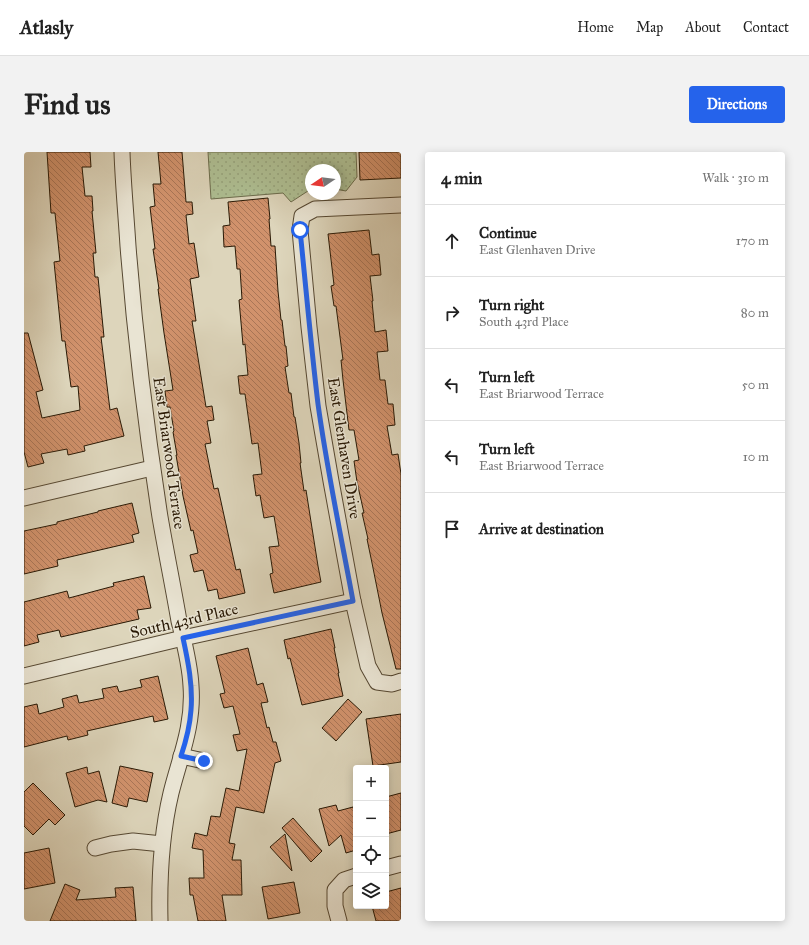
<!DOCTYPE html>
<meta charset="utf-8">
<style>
body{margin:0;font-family:"IM FELL Great Primer",serif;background:#f2f2f2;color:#222}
.controls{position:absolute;right:12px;bottom:12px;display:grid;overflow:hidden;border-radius:4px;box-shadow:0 2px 10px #0003}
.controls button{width:36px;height:36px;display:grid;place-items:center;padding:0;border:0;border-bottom:1px solid #e0e0e0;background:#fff;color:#222;font:20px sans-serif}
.compass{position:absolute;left:281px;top:12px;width:36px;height:36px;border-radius:50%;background:#fff;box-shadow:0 2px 10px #0003;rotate:257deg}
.stop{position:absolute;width:12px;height:12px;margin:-9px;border:3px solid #2563eb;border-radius:50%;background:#fff}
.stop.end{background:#2563eb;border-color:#fff;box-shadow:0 1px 4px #0008}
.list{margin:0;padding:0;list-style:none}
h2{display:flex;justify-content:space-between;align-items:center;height:52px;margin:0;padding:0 16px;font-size:17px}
h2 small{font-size:13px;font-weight:400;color:#767676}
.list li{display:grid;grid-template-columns:26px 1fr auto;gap:12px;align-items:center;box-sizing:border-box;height:72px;padding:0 16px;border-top:1px solid #e0e0e0}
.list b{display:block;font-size:15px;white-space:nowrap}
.list p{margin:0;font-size:13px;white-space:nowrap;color:#767676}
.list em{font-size:13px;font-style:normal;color:#767676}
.icon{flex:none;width:22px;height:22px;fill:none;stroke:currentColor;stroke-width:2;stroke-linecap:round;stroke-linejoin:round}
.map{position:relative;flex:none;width:377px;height:769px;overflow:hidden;border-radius:4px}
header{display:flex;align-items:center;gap:24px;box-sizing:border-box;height:56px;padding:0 20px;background:#fff;border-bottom:1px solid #e0e0e0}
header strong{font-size:19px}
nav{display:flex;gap:22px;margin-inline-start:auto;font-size:14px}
.intro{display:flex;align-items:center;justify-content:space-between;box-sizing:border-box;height:96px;padding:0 24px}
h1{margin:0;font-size:28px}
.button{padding:10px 18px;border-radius:4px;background:#2563eb;color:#fff;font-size:14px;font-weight:700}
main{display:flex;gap:24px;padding:0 24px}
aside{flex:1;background:#fff;border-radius:4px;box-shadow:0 2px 10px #0003}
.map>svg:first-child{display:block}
.green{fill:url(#green-dots);stroke:#6c6c4c}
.building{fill:url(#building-back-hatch);stroke:#291905}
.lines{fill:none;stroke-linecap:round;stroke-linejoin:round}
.street-casing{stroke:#564832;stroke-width:17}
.street{stroke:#e9e4d3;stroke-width:15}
.route{stroke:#2563eb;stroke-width:5}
.labels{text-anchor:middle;stroke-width:3;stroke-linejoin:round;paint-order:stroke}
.street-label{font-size:16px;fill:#291905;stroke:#e9e4d3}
</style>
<header>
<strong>Atlasly</strong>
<nav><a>Home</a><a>Map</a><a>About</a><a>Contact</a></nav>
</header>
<div class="intro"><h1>Find us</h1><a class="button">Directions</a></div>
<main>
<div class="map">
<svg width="377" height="769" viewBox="0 0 377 769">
<defs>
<pattern id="green-dots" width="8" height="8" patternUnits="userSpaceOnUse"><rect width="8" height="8" fill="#aebe92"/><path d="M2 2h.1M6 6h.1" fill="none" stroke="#96a37c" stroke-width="1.8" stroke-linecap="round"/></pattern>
<pattern id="building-back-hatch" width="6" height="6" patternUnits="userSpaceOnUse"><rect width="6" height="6" fill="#d1926c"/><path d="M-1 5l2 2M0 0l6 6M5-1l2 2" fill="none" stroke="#aa7657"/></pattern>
</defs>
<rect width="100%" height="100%" fill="#ddd5bb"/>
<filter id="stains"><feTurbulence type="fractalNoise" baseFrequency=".005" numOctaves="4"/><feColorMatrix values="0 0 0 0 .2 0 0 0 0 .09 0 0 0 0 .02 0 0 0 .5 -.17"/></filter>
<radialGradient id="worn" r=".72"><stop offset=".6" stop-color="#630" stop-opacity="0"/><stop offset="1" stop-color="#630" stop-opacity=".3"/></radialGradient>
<polygon class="green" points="184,0 332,0 333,25 322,39 311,37 311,18 287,18 287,37 267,50 259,41 187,47"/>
<g class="building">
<polygon points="23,0 66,0 67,15 58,15 61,44 68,44 69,59 68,59 72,101 69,101 71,125 74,125 80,185 77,185 86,258 93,256 100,284 60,294 61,299 44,303 43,297 17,302 20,311 4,315 0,300 0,181 4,181 19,238 12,240 18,266 56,258 54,234 47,235 41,189 38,189 30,110 36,109 31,61 27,61"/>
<polygon points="134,0 158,0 162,50 168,50 169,62 162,63 165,92 170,91 175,125 166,127 172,169 168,169 182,255 188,254 190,268 183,269 187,291 181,292 190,337 194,336 212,418 216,417 221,441 195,447 193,437 184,439 179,418 170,420 166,403 174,401 169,378 167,379 159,344 152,303 153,303 149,280 150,279 146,255 143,255 141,239 149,238 140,181 134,137 135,137 129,97 131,97 126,55 131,54 129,32 137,32"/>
<polygon points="335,0 377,0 377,26 336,28"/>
<polygon points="244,46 246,67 245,67 247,94 251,94 254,139 257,168 258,168 261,194 262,194 264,214 261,215 265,241 267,241 270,265 271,265 275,291 277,311 276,311 280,339 282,338 294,414 297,430 250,441 246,422 249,421 245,395 255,394 250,364 240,366 236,343 232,344 229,323 238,322 234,291 228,292 221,242 216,242 214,224 224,223 221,192 219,193 215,148 218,147 216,117 213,117 211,94 200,95 199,74 206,73 204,50"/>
<polygon points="345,78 348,103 355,102 357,123 346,124 349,149 348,149 351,180 362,178 364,199 353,200 356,228 361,228 364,252 369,252 371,273 363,274 368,303 374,302 377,322 377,517 372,517 358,461 348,411 343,387 344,387 338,361 340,361 333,330 330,309 335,308 330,278 325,278 319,228 317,208 319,208 312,154 310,154 307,134 310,133 304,82"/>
<polygon points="108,351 115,381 108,383 110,390 33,408 34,414 0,422 0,379 33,372 33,370 74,360 74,359"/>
<polygon points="120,424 127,456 113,458 115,467 37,485 35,478 13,483 15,490 0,494 0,450 43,439 45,446 90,434 89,431"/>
<polygon points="307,477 311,496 310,496 315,521 314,521 319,544 278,553 266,506 264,507 260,488"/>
<polygon points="224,496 233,533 239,531 244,550 237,551 243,576 245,575 249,590 252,590 257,609 251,611 240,661 212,655 205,691 211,692 208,708 217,708 218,743 198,743 202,769 174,769 169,743 166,743 165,726 180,726 179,698 168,696 171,681 183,684 187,664 196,665 202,636 215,639 223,597 213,599 209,583 216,582 209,554 200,556 196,542 201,541 192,504"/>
<polygon points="134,524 144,567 130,570 129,564 63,579 64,583 44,588 43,584 0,595 0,555 13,552 15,562 40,555 38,547 53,543 55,551 80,546 78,537 93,534 95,540 118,535 116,528"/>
<polygon points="324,547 338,560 312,589 298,576"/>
<polygon points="377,562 377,610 349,614 342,567"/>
<polygon points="96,614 129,621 123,650 105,646 103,655 88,651"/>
<polygon points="63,615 64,622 75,619 83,650 74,648 51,655 42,621"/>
<polygon points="9,631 41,663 31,673 25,667 9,683 0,674 0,640"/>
<polygon points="377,641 377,678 362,682 362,645"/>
<polygon points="312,653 314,659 329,655 332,667 332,698 322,701 317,683 305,694 295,657"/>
<polygon points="269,666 298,699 287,710 258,676"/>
<polygon points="261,682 268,719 246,695"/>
<polygon points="25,696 31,731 0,737 0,701"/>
<polygon points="270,730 276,761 244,767 238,735"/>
<polygon points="41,732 56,738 52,748 92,745 91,736 109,735 112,769 26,769"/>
<polygon points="377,736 377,769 352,769 348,754 362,754 362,740"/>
</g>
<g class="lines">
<defs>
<g id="street">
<path d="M98 0C99 31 102 62 104 94 111 184 122 275 136 365 142 400 149 434 155 469 160 490 166 512 167 534 170 573 156 605 147 641 137 683 135 726 136 769"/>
<polyline points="377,53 291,57 278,64 276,78 285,175 294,254 307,329 329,449 344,514 353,530 368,532 377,529"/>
<polyline points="0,346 128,316"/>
<polyline points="0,524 159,486 329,449"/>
<polyline points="157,604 180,609"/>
<polyline points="71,696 87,692 109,689 138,692"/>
<polyline points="362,716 377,712"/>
<polyline points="315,769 311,754 311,738 320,728 332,724"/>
</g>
</defs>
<use href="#street" class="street-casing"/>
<use href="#street" class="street"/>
</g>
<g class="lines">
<path class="route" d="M180 609 157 604C162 589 166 573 167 558 169 534 164 509 159 486L329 449C317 384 303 318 294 252 287 194 282 136 276 78"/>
</g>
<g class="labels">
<g class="street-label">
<text transform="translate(321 296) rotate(81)" y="6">East Glenhaven Drive</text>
<text transform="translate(146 301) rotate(82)" y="6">East Briarwood Terrace</text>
<text transform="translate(160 468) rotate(-13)" y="6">South 43rd Place</text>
</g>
</g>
<rect width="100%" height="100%" filter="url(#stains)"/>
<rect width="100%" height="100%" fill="url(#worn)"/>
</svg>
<div class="controls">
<button>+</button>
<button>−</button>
<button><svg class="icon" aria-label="locate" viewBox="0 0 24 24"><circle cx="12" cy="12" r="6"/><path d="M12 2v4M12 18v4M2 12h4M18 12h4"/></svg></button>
<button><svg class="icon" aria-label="layers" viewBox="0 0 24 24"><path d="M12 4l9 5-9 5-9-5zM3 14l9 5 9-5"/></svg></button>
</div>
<svg class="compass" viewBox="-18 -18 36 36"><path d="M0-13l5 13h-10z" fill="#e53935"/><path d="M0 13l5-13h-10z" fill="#767676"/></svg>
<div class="stop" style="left:276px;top:78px"></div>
<div class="stop end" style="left:180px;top:609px"></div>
</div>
<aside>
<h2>4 min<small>Walk · 310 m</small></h2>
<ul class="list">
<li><svg class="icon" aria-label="ahead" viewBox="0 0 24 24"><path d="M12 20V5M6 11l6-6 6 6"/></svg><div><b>Continue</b><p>East Glenhaven Drive</p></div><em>170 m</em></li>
<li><svg class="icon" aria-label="right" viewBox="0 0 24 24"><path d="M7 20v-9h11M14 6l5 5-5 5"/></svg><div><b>Turn right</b><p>South 43rd Place</p></div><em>80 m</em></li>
<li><svg class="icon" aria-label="left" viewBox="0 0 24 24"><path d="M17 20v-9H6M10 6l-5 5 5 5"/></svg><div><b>Turn left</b><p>East Briarwood Terrace</p></div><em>50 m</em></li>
<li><svg class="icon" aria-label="left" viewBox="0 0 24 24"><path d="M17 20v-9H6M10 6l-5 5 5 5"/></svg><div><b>Turn left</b><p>East Briarwood Terrace</p></div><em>10 m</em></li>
<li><svg class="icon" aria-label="arrive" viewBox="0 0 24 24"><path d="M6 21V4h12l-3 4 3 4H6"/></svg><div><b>Arrive at destination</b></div></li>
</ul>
</aside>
</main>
